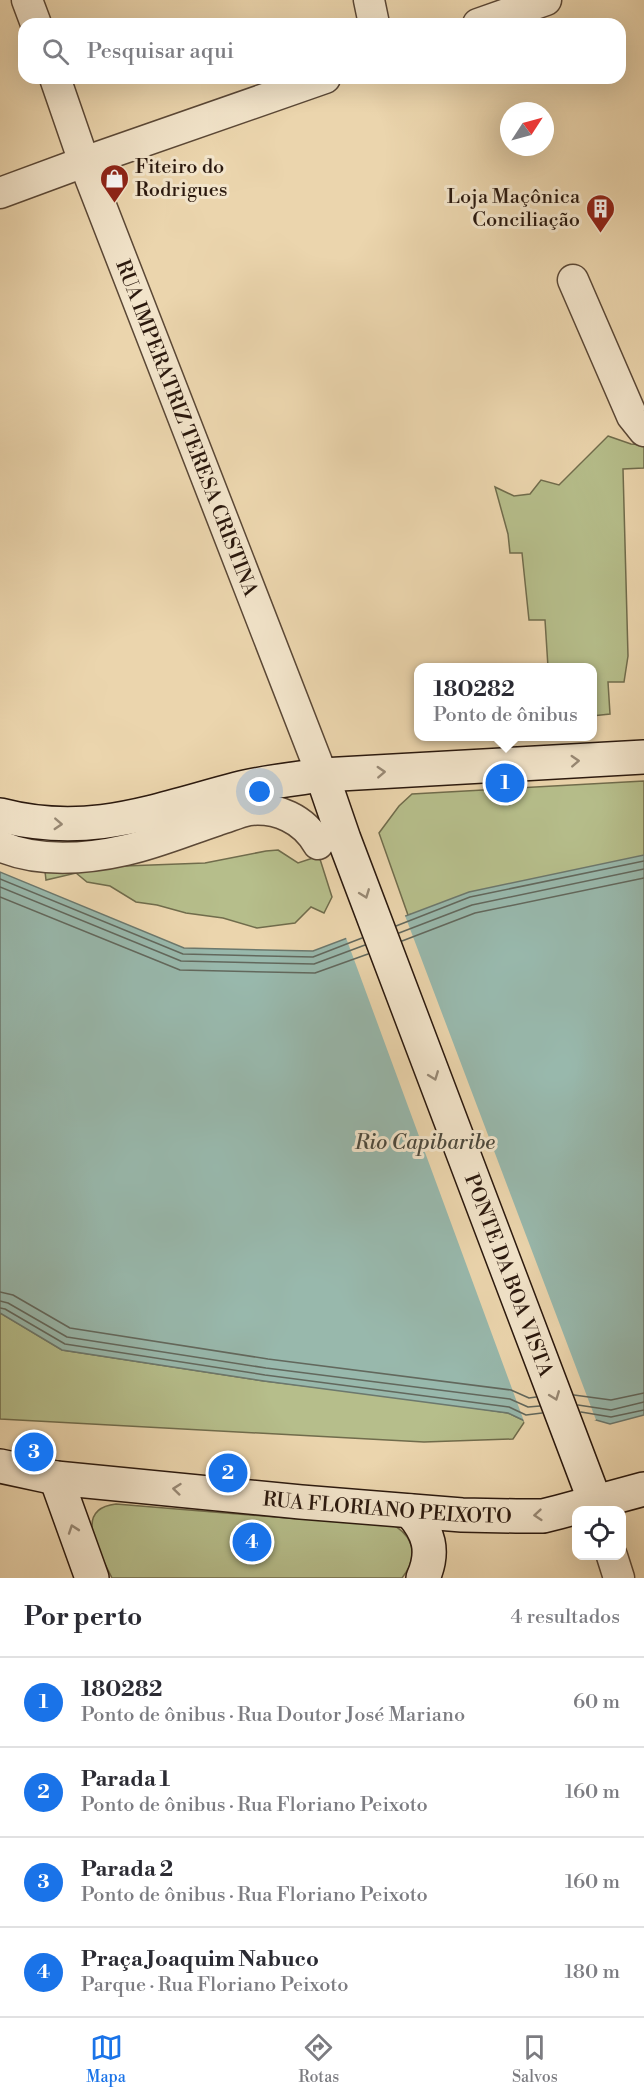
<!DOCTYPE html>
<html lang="pt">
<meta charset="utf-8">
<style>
body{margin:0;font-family:"Libre Bodoni",serif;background:#f2f2f3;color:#2b2b33}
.controls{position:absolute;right:18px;bottom:18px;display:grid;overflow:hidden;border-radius:12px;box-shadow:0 6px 24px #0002}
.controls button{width:54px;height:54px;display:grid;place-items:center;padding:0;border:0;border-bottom:2px solid #e1e1e2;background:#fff;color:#2b2b33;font:30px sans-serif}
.compass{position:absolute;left:500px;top:102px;width:54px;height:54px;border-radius:50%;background:#fff;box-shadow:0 6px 24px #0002;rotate:54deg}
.you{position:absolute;left:260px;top:792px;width:21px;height:21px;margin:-15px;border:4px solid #fff;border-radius:50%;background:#1a73e8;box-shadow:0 0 0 9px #1a73e833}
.badge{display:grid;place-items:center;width:39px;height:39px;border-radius:50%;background:#1a73e8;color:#fff;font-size:20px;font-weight:700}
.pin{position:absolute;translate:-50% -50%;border:3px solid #fff;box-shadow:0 2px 6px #0006}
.popup{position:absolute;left:414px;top:663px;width:183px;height:78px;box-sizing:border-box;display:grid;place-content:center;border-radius:12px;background:#fff;filter:drop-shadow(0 2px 4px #0005);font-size:20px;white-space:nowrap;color:#7c7c81}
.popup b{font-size:22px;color:#2b2b33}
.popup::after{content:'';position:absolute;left:50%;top:100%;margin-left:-12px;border:12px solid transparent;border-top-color:#fff}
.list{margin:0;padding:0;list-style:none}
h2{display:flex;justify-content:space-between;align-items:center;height:78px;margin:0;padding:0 24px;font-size:26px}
h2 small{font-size:20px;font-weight:400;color:#7c7c81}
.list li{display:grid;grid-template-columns:39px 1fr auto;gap:18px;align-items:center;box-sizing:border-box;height:90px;padding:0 24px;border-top:2px solid #e1e1e2}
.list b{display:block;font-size:22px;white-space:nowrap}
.list p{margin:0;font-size:20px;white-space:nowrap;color:#7c7c81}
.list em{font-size:20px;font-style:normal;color:#7c7c81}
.icon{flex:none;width:33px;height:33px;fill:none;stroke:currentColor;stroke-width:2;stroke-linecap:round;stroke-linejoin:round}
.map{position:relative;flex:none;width:644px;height:1578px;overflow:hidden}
.search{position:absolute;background:#fff;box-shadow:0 6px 24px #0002;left:18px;right:18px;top:18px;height:66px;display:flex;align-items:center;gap:15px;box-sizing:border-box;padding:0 21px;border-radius:18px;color:#7c7c81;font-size:22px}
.sheet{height:438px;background:#fff}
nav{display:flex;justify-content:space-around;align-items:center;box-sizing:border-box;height:84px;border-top:2px solid #e1e1e2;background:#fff;font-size:16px;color:#7c7c81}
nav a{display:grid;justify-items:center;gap:3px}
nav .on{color:#1a73e8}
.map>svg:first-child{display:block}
.green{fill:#b6be8b;stroke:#706c4c;stroke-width:1.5}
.water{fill:#98b8ac;stroke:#6c786d;stroke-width:1.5}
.pier{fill:#ebd5ad}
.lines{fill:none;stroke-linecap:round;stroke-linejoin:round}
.shore{stroke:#62685d;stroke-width:1.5}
.street-casing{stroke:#5b4836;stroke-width:33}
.secondary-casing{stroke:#2b190e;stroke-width:36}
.street{stroke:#f2e4ca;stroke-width:30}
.secondary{stroke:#f2e4ca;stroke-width:33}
.oneway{stroke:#988975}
.labels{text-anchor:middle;stroke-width:6;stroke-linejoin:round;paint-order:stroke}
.poi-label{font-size:20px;fill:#2b190e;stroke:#f2e4ca;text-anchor:start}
.street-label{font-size:20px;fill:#2b190e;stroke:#f2e4ca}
.water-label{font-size:21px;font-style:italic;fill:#4c493d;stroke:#f2e4ca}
</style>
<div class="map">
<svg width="644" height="1578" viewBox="0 0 644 1578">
<rect width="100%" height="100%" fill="#ebd5ad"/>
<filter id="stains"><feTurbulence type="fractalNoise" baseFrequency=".00333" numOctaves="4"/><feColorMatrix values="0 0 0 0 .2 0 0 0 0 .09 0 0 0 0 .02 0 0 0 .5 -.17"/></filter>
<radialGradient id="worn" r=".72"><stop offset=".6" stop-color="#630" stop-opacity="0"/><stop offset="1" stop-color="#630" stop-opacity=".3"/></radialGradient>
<g class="green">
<polygon points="608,436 631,444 644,445 644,468 623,469 628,656 624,682 608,682 610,714 592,716 592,668 548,667 545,620 529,620 522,553 510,553 508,534 495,487 514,496 530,494 541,480 559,485"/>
<polygon points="644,781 644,861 408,915 379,833 399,806 412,794"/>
<polygon points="278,850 298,863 319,856 332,897 324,913 311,907 295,923 257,928 223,918 186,913 157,905 136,902 110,886 87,882 76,873 46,880 44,863 98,867 205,863 266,851"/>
<polygon points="0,1313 62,1350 264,1381 416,1399 508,1413 525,1421 513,1439 424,1442 0,1419"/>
<path d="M116 1504 300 1519 383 1521C411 1530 422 1553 402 1578H112C101 1555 71 1509 116 1504Z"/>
</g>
<polygon class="water" points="644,855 644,1415 610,1424 596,1420 562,1417 525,1421 508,1413 264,1381 62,1350 0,1313 0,872 184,948 313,951 469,892"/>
<polygon class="pier" points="404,913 596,1420 592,1422 562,1420 525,1424 345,935"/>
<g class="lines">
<g class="shore">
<polyline points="0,879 183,954 313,957 362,938"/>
<polyline points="0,887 181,961 314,964 365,945"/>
<polyline points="0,897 180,970 315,973 368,954"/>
<polyline points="396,926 470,897 644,861"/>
<polyline points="399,933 472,905 644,869"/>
<polyline points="402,941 475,913 644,878"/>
<polyline points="0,1292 13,1295 70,1328 268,1359 511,1390 529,1398 536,1397"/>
<polyline points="0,1301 8,1303 67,1337 266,1368 510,1399 528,1407 540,1406"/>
<polyline points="0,1308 5,1309 65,1344 265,1375 509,1407 526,1415 542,1413"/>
<polyline points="574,1395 611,1400 644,1393"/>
<polyline points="578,1405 611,1410 644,1402"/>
<polyline points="581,1412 611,1417 644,1410"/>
</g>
<defs>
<g id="street">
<polyline points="27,0 36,24"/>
<polyline points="369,0 374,24"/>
<polyline points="478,24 546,0"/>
<path id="s1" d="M55 78 84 162 322 775"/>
<polyline points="0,193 84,162 325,78"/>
<polyline points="573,280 632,416 644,431"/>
<path d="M0 846C38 863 87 859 126 850 157 843 188 830 218 820 228 817 239 812 249 810 277 807 304 819 318 844"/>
<polyline points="612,1556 619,1578"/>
</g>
<g id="secondary">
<path id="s2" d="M322 775 344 839 596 1504"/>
<path d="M0 815C88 838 153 811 237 789 264 782 294 779 322 775L644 757"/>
<path id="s3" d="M0 1466 56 1478 301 1502 462 1515 516 1516H543L559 1512 644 1489"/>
<polyline points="56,1478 92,1578"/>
<path d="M410 1511C429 1532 435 1551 423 1578"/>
</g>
</defs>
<use href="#street" class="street-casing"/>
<use href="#secondary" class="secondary-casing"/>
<use href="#street" class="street"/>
<use href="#secondary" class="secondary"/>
</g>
<defs><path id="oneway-chevron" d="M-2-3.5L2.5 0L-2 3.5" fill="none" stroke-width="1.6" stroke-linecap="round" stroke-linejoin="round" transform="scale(1.5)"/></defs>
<g class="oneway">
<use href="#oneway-chevron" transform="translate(575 761) rotate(-3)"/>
<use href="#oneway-chevron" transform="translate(381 772) rotate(-3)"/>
<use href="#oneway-chevron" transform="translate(58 824) rotate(3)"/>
<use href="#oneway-chevron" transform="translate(365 894) rotate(69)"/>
<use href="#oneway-chevron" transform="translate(434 1076) rotate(69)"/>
<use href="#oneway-chevron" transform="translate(555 1396) rotate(69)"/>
<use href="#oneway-chevron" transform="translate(177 1489) rotate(-174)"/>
<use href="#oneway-chevron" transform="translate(538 1515) rotate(175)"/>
<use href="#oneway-chevron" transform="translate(73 1529) rotate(-109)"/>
</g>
<defs>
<symbol id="shop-pin" viewBox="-11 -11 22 30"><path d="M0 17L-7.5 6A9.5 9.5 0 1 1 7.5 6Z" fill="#8f2418" stroke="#f2e4ca"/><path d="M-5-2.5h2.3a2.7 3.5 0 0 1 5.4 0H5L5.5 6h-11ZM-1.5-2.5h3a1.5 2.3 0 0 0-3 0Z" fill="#fff"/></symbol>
<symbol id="building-pin" viewBox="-11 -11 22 30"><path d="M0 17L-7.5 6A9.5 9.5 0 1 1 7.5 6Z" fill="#8f2418" stroke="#f2e4ca"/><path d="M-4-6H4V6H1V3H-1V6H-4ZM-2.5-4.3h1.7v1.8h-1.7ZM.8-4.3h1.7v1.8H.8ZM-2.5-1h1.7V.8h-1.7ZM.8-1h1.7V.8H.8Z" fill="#fff"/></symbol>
</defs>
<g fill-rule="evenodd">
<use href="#shop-pin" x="98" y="162" width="33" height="45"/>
<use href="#building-pin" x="584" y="192" width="33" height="45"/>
</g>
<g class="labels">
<g class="poi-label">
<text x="135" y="173">Fiteiro do<tspan x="135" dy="23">Rodrigues</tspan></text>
<text x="580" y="203" text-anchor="end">Loja Maçônica<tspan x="580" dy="23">Conciliação</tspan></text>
</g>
<g class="street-label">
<text dy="7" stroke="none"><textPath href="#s1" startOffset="374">RUA IMPERATRIZ TERESA CRISTINA</textPath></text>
<text dy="7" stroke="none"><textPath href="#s2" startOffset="534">PONTE DA BOA VISTA</textPath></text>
<text dy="7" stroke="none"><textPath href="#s3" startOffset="390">RUA FLORIANO PEIXOTO</textPath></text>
</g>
<g class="water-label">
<text x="425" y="1149">Rio Capibaribe</text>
</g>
</g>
<rect width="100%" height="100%" filter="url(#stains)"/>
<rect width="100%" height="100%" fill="url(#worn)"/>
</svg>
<div class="controls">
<button><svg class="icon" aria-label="locate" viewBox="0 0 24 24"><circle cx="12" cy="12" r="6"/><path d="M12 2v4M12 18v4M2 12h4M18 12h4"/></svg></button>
</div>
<svg class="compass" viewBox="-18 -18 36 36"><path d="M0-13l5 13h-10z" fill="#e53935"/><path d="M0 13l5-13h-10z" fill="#7c7c81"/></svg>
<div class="you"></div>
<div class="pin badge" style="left:505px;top:783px">1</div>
<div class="popup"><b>180282</b>Ponto de ônibus</div>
<div class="pin badge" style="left:228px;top:1473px">2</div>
<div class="pin badge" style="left:34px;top:1452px">3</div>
<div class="pin badge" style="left:252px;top:1542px">4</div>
<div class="search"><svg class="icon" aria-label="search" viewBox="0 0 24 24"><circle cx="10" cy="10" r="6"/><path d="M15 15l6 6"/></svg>Pesquisar aqui</div>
</div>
<section class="sheet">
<h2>Por perto<small>4 resultados</small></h2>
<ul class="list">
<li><span class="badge">1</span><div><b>180282</b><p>Ponto de ônibus · Rua Doutor José Mariano</p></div><em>60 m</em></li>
<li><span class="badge">2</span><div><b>Parada 1</b><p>Ponto de ônibus · Rua Floriano Peixoto</p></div><em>160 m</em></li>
<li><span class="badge">3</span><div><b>Parada 2</b><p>Ponto de ônibus · Rua Floriano Peixoto</p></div><em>160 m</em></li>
<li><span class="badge">4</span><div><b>Praça Joaquim Nabuco</b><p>Parque · Rua Floriano Peixoto</p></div><em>180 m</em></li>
</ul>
</section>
<nav>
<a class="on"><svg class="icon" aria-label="map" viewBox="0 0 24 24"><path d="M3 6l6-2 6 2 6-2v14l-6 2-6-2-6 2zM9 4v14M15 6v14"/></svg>Mapa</a>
<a><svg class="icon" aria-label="directions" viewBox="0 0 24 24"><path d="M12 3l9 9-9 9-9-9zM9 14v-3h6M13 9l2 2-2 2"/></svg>Rotas</a>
<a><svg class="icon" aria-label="saved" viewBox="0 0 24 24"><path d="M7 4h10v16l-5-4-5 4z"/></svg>Salvos</a>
</nav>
